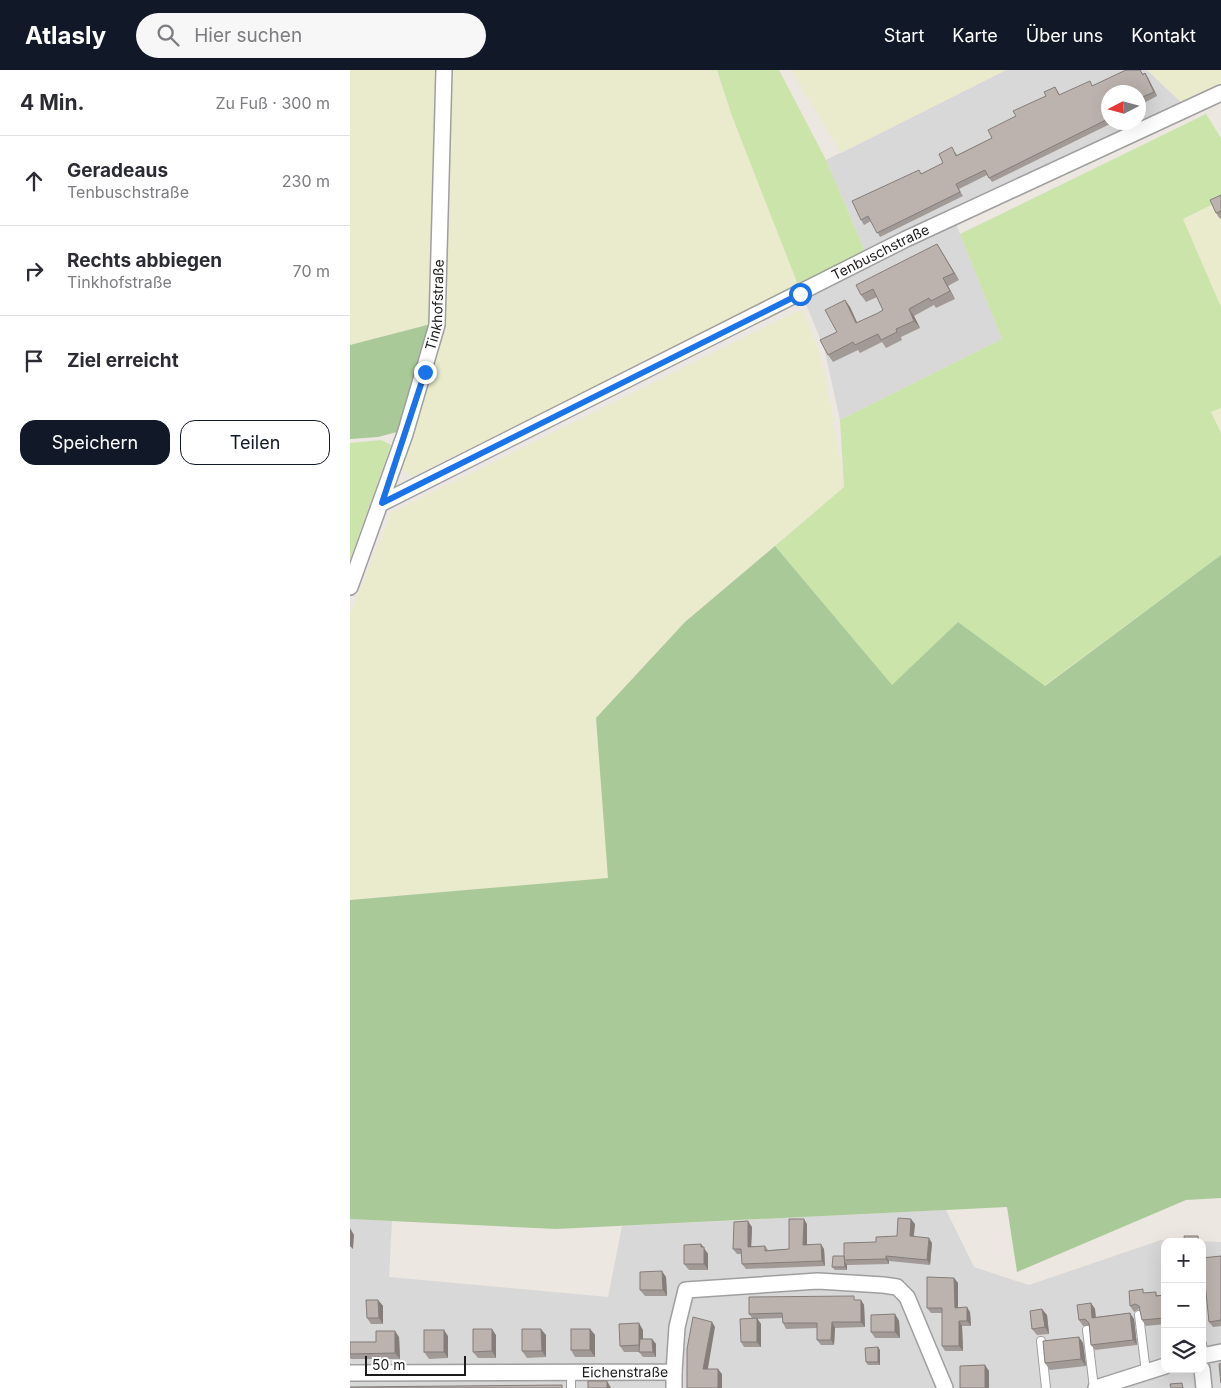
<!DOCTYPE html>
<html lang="de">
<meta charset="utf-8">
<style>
body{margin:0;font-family:Inter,sans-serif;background:#f7f7f7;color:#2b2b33}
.controls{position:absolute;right:15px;bottom:15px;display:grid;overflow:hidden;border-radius:10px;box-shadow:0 5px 20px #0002}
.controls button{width:45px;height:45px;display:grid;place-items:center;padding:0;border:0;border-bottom:1px solid #e1e1e2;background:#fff;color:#2b2b33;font:25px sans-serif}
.compass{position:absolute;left:751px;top:15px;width:45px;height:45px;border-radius:50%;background:#fff;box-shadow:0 5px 20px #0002;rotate:264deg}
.scale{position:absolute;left:15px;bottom:12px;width:101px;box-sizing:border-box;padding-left:5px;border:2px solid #1b1b1b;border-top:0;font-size:14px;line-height:18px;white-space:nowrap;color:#1b1b1b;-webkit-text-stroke:4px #fff;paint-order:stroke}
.stop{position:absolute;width:15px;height:15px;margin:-11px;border:4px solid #1a73e8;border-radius:50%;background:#fff}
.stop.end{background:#1a73e8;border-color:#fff;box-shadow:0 1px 5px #0008}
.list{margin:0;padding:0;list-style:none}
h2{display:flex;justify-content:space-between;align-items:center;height:65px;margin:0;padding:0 20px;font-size:21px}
h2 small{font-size:16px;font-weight:400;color:#7c7c81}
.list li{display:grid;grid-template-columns:32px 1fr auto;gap:15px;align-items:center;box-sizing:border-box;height:90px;padding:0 20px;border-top:1px solid #e1e1e2}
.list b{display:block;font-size:19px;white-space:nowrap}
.list p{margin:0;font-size:16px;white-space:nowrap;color:#7c7c81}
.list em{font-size:16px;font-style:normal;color:#7c7c81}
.actions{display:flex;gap:10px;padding:15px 20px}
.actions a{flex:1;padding:11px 0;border:1px solid #111827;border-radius:15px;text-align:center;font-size:18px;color:#111827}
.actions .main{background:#111827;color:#fff}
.icon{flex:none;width:28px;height:28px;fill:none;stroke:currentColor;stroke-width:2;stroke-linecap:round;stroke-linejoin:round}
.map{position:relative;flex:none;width:871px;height:1318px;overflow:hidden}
header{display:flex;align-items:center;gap:30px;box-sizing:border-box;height:70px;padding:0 25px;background:#111827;color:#fff}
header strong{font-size:24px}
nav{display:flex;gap:28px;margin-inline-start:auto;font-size:18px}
.search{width:350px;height:45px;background:#f7f7f7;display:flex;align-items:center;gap:12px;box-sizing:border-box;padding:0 18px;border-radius:28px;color:#7c7c81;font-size:19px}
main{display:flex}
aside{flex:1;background:#fff}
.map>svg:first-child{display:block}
.residential{fill:#d9d8d8;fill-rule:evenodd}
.farmland{fill:#eaeacd}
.grass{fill:#cbe4a9}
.forest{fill:#aac998}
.parking{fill:#dbdbdb}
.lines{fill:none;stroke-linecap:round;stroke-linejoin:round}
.lane-casing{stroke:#9f9f9f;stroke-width:10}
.street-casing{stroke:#9f9f9f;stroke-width:18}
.lane{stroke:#fff;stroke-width:8}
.street{stroke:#fff;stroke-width:15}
.wall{fill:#a29a96}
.shaded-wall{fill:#847d7a}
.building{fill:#bcb3ae;stroke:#847d7a}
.route{stroke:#1a73e8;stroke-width:6}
.labels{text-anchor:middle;stroke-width:5;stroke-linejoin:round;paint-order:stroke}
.street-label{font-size:14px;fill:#1b1b1b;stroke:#fff}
</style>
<header>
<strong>Atlasly</strong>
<div class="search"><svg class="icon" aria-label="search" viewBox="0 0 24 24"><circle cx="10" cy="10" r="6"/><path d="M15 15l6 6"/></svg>Hier suchen</div>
<nav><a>Start</a><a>Karte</a><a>Über uns</a><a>Kontakt</a></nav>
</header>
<main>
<aside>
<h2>4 Min.<small>Zu Fuß · 300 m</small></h2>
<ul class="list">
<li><svg class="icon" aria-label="ahead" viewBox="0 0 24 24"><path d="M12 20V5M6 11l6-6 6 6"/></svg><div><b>Geradeaus</b><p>Tenbuschstraße</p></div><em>230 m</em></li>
<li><svg class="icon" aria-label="right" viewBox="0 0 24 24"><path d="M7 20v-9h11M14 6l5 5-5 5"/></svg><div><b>Rechts abbiegen</b><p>Tinkhofstraße</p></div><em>70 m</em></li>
<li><svg class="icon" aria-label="arrive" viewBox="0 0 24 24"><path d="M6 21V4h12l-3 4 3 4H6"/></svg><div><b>Ziel erreicht</b></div></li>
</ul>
<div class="actions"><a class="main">Speichern</a><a>Teilen</a></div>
</aside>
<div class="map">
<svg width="871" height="1318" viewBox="0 0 871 1318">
<rect width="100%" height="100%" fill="#ece7e1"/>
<g class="residential">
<path d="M656 0H797L834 35 604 149 652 269 490 350 474 278 450 220 517 186 476 90ZM758 22H788V52H758Z"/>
<path d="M596 1140 624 1197 679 1215 811 1170 871 1172V1318H0V1149L42 1151 39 1207 258 1227 272 1156ZM815 1172H852V1299H815Z"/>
</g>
<g class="farmland">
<polygon points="0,0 87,0 81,254 0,275"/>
<polygon points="101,0 367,0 382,46 450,220 62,406 52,398 95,258"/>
<polygon points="441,0 656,0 491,83"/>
<polygon points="797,0 871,0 871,18 834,35"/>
<polygon points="871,130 871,237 833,149"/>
<polygon points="452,239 469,281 481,337 494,417 335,552 246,648 259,808 0,830 0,544 41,443"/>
<polygon points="871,338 871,363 861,342"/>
</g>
<g class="grass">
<polygon points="367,0 429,0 476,90 517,186 450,220 382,46"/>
<polygon points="856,44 871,68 871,130 833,149 871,237 871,338 861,342 871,363 871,485 694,616 608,552 542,616 425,476 494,417 490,350 652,269 610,164"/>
<polygon points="31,370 41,375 0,490 0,373"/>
</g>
<g class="forest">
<polygon points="81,254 47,362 28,367 0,369 0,275"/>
<polygon points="425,476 542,615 608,552 695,616 871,485 871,1128 836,1130 667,1202 657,1137 206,1159 0,1149 0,830 258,808 246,648 335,552"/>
</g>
<polygon class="parking" points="833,1300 840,1302 842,1318 825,1318 824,1303"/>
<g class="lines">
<defs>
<g id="lane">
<polyline points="789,1245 796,1302"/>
<polyline points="737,1260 744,1318"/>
<polyline points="691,1271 696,1318"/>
<polyline points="852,1274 854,1285"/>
<polyline points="221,1303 221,1318"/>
</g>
<g id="street">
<path id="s1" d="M32 433 556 169 871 23"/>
<path id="s2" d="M0 517 55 364 87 255 94 0"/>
<polyline points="852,1286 871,1282"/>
<polyline points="852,1299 854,1318"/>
<polyline points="324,1302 324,1318"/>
<path id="s3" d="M0 1303 324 1302 327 1257 336 1220 468 1211 533 1215 547 1217 557 1227 595 1318"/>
<polyline points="746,1318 815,1296"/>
</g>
</defs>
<use href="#lane" class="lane-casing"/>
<use href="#street" class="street-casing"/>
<use href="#lane" class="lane"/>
<use href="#street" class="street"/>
</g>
<g class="wall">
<polygon points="795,3 798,8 807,26 788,36 788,22 758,22 758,52 764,52 642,112 637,105 609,119 613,126 530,167 521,151 514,155 511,150 571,104 593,93 605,82 607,85 642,68 666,46 696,26 705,17 710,25 743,15"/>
<polygon points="871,125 871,148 870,149 866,143"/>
<polygon points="587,174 609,210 598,216 605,229 586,238 584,235 564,246 570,258 551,267 552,270 536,278 532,272 510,283 508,280 483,292 478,285 487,262 495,230 500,237 507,253 528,243 533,240 527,227 516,232 511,225"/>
<polygon points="457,1154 457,1174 474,1179 475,1196 396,1199 392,1194 392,1184 387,1184 383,1179 402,1157 401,1176 415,1176 418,1180 439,1179"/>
<polygon points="565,1154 564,1166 582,1173 580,1195 539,1191 539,1194 497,1195 497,1200 485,1200 482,1197 494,1186 526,1172 547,1166"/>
<polygon points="351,1174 358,1184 358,1200 339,1200 334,1194"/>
<polygon points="852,1175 854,1188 871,1186 871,1256 863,1257 859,1252 856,1218 852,1219"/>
<polygon points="316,1207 317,1226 295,1226 290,1220"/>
<polygon points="604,1208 608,1213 608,1238 620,1242 621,1256 612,1256 613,1281 595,1281 592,1276 592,1243 581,1243 577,1238"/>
<polygon points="795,1223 808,1225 815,1225 815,1254 796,1256 792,1250 790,1240 789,1239 784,1242 780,1236"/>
<polygon points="28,1230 33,1236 33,1254 21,1254 17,1248"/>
<polygon points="507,1230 511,1230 514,1235 515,1257 485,1258 484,1275 471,1275 467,1270 467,1258 436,1259 433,1253 432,1248 407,1249 411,1254 411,1277 394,1277 391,1272 402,1248 399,1244"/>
<polygon points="741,1233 745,1239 746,1247 780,1243 784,1249 787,1275 745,1280 741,1275 739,1255 733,1256 729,1250"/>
<polygon points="545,1244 549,1251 550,1268 525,1268 521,1262"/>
<polygon points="697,1245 699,1264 687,1265 682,1259"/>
<polygon points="240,1259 245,1265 245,1287 225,1287 221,1280"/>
<polygon points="293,1260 293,1269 302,1269 306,1274 306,1287 293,1287 289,1282 274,1282 270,1276"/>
<polygon points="146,1265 146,1288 128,1288 123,1282"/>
<polygon points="196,1265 196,1287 177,1288 172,1281"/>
<polygon points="98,1266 98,1288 79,1289 74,1282"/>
<polygon points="49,1267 50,1289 1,1289 0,1288 0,1272 26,1272"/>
<polygon points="729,1267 733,1273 736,1296 700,1300 695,1293"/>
<polygon points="530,1280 530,1295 518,1295 516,1292"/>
</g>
<g class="shaded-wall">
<polygon points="795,3 798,8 807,26 804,22"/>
<polygon points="587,174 592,182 609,210 604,203"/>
<polygon points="593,208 598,216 605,229 600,221"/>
<polygon points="495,230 500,237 511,261 506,253"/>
<polygon points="559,239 564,246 570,258 564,251"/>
<polygon points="454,1149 457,1154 457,1180 453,1175"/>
<polygon points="561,1149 565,1154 563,1171 560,1166"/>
<polygon points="398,1151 402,1157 401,1182 398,1177"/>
<polygon points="0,1158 4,1165 3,1179 0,1176"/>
<polygon points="579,1168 582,1173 580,1195 577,1190"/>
<polygon points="351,1174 358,1184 358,1200 354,1194"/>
<polygon points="471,1174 474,1179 475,1196 472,1191"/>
<polygon points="852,1175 855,1194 852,1190"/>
<polygon points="536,1186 539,1191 539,1194 536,1189"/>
<polygon points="495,1192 497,1195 497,1200 495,1197"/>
<polygon points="312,1201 316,1207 317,1226 313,1220"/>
<polygon points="604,1208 608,1213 608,1243 605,1238"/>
<polygon points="28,1230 33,1236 33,1254 29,1248"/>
<polygon points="511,1230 514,1235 515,1257 511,1252"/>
<polygon points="741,1233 745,1239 746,1254 742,1248"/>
<polygon points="617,1237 620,1242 621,1256 617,1251"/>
<polygon points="692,1239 697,1245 699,1264 695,1257"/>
<polygon points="780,1243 784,1249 787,1275 783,1270"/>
<polygon points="545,1244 549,1251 550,1268 545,1262"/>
<polygon points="407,1248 411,1254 411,1277 407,1272"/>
<polygon points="609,1251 612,1256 613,1281 609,1276"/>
<polygon points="362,1252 365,1257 357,1304 353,1299"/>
<polygon points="482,1252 485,1258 484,1275 481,1270"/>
<polygon points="289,1253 293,1260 293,1282 289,1275"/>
<polygon points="142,1259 146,1265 146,1288 142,1281"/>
<polygon points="191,1259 196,1265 196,1287 192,1281"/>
<polygon points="240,1259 245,1265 245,1287 240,1280"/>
<polygon points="94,1260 98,1266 98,1288 94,1282"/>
<polygon points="45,1261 49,1267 50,1289 45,1283"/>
<polygon points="729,1267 733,1273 736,1296 731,1289"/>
<polygon points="302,1269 306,1274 306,1287 303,1282"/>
<polygon points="528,1277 530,1280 530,1295 528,1292"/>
<polygon points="635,1295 639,1301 639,1318 635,1318"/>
<polygon points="368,1299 372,1304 372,1318 368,1318"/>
<polygon points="257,1311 260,1316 261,1318 257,1318"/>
</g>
<g class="building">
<polygon points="776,0 790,0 793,5 795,3 804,22 788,29 788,22 758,22 758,49 639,108 635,100 606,114 610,122 527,163 518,146 511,150 502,131 569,100 571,104 593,93 589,84 602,77 606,86 642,68 638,60 666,46 663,41 696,26 694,22 705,17 709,25 740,11 742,16"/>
<polygon points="871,125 871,141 866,143 860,130"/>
<polygon points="587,174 604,203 593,208 600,221 581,231 579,228 559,239 564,251 546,259 547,262 531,270 528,264 505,275 503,272 478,285 470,270 487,262 475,240 495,230 506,253 528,243 533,240 523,219 511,225 506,215"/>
<polygon points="548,1148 561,1149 560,1166 579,1168 577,1190 536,1186 536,1189 494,1190 494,1173 526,1172 526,1167 547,1166"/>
<polygon points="439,1149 454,1149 453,1175 471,1174 472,1191 392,1194 391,1179 383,1179 384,1152 398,1151 398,1177 415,1176 415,1181 439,1179"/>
<polygon points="834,1166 848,1166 849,1172 835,1172"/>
<polygon points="351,1174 351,1177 354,1177 354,1194 334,1194 334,1175"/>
<polygon points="483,1186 494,1186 495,1197 482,1197"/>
<polygon points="871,1186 871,1250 859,1252 855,1213 852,1213 852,1188"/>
<polygon points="312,1201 313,1220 290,1220 290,1202"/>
<polygon points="577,1207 604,1208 605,1238 617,1237 617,1251 609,1251 609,1276 592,1276 592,1238 577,1238"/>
<polygon points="793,1219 793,1223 806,1222 806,1226 815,1225 815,1248 792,1250 789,1236 785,1234 780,1236 779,1221"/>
<polygon points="504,1226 504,1230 511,1230 511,1252 482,1252 481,1270 467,1270 467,1253 433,1253 432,1243 399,1244 399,1227"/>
<polygon points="16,1230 28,1230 29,1248 17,1248"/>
<polygon points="741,1233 742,1248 780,1243 783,1270 741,1275 739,1253 735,1249 729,1250 727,1235"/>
<polygon points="692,1239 695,1257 682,1259 680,1241"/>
<polygon points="545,1244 545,1262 521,1262 521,1245"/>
<polygon points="343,1247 362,1252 353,1299 368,1299 368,1318 337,1318 337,1279"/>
<polygon points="407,1248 407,1272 391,1272 390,1249"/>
<polygon points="289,1253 289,1275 270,1276 269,1254"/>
<polygon points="123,1259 142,1259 142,1281 123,1282"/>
<polygon points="172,1259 191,1259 192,1281 172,1281"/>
<rect x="221" y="1259" width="19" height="21"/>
<rect x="74" y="1260" width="20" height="22"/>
<polygon points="26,1261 45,1261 45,1283 0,1284 0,1272 26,1272"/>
<polygon points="729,1267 731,1289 695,1293 693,1271"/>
<polygon points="290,1269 302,1269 303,1282 289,1282"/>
<polygon points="528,1277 528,1292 516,1292 515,1278"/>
<polygon points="871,1293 871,1313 869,1294"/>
<polygon points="635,1295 635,1318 610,1318 610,1296"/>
<rect x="238" y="1311" width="19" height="7"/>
<polygon points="832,1313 833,1318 821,1318 820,1314"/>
<polygon points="212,1315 212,1318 0,1318 0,1317"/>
</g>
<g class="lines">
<polyline class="route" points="75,302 32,433 450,224"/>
</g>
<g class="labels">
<g class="street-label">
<text dy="5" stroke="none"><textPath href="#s1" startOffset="558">Tenbuschstraße</textPath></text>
<text dy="5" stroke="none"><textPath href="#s2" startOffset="296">Tinkhofstraße</textPath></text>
<text dy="5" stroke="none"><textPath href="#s3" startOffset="275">Eichenstraße</textPath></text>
</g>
</g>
</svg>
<div class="controls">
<button>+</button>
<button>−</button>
<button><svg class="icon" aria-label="layers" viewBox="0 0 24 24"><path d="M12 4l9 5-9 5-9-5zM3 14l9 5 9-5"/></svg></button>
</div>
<svg class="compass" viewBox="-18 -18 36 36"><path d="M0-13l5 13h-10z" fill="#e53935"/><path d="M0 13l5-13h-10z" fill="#7c7c81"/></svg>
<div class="scale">50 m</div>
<div class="stop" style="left:450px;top:224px"></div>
<div class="stop end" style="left:75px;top:302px"></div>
</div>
</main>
